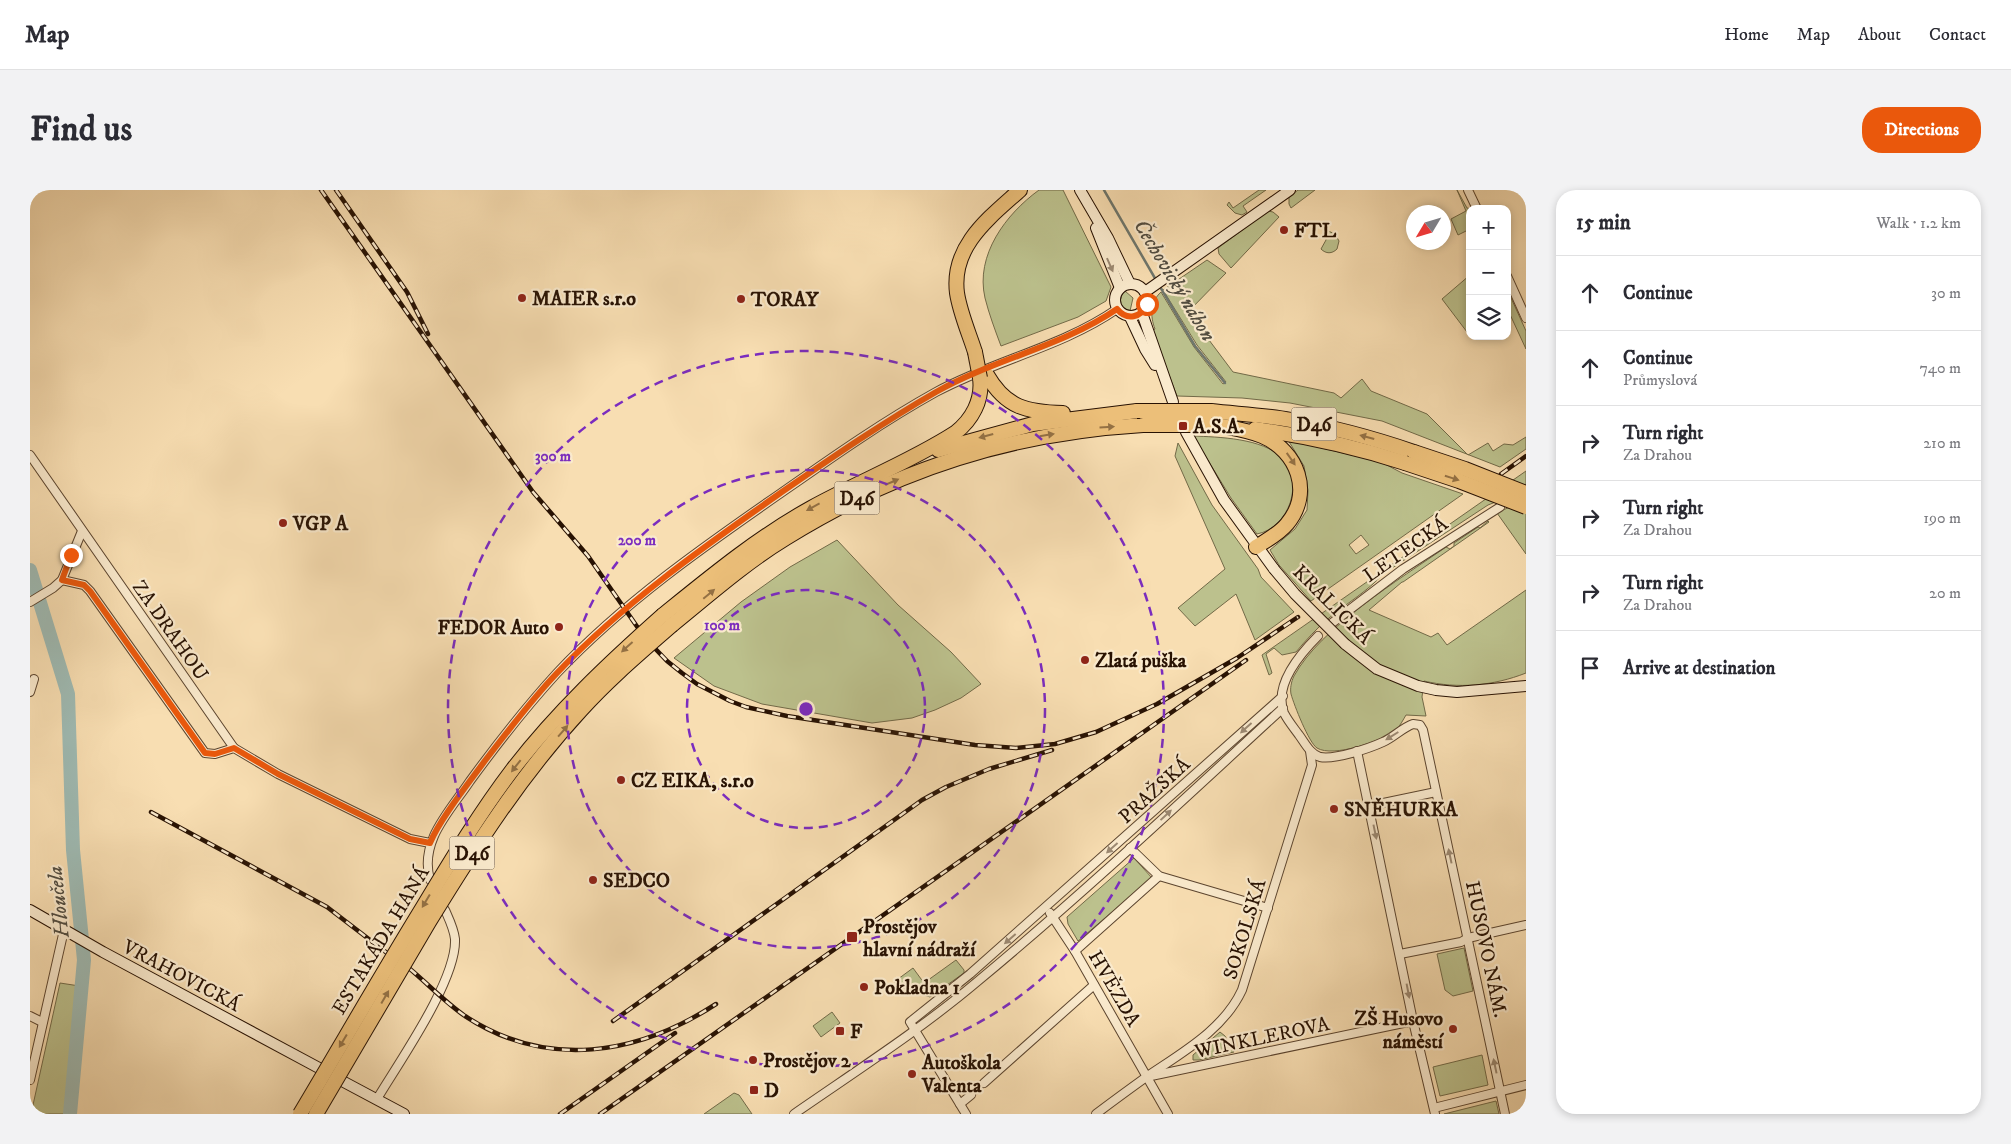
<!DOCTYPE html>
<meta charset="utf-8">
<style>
body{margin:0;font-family:"IM FELL DW Pica",serif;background:#f2f2f3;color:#2b2b33}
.controls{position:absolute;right:15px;top:15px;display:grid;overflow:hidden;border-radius:10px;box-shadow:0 2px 8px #0003}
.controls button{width:45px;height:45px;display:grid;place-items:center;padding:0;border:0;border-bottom:1px solid #e1e1e2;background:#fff;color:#2b2b33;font:25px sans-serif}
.compass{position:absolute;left:1376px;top:15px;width:45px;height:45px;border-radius:50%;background:#fff;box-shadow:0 2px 8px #0003;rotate:232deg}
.stop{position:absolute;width:15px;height:15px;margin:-11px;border:4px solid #ea580c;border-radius:50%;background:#fff}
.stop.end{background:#ea580c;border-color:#fff;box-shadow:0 1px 5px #0008}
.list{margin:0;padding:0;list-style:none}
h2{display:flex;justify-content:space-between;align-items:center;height:65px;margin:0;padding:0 20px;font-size:21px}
h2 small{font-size:16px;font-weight:400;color:#7c7c81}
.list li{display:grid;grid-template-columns:32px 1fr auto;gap:15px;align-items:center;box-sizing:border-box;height:75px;padding:0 20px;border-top:1px solid #e1e1e2}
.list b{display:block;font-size:19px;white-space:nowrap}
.list p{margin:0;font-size:16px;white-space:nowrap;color:#7c7c81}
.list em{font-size:16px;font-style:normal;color:#7c7c81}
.icon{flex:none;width:28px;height:28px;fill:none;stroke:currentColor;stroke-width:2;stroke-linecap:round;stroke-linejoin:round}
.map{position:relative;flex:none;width:1496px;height:924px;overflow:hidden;border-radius:20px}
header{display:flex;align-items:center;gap:30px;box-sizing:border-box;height:70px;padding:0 25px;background:#fff;border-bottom:1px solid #e1e1e2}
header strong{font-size:24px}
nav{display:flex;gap:28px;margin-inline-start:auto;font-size:18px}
.intro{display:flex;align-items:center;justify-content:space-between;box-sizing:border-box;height:120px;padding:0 30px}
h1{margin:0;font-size:35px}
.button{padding:12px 22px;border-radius:20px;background:#ea580c;color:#fff;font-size:18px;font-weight:700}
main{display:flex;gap:30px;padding:0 30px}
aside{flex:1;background:#fff;border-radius:20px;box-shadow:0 2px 8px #0003}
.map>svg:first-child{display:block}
.green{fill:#bcc18d;stroke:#726a48;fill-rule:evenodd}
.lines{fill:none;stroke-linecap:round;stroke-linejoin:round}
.stream{stroke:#6f776d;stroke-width:2.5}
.river{stroke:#9fbbb4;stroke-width:14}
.street-tunnel{stroke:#d9bf98;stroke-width:8;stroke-dasharray:8 4;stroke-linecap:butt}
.street-casing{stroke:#5c452f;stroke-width:10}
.secondary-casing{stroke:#281203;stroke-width:12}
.highway-casing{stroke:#281203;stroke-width:16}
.street{stroke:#faeacd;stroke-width:8}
.secondary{stroke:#faeacd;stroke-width:10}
.highway{stroke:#ecbf79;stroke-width:14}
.rail-casing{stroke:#281203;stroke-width:4.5}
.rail{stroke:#faeacd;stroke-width:2.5;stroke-dasharray:8;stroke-linecap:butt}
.secondary-bridge-casing{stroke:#281203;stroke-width:12;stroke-linecap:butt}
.highway-bridge-casing{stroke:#281203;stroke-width:16;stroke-linecap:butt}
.secondary-bridge{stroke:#faeacd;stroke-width:10}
.highway-bridge{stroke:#ecbf79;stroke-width:14}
.oneway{fill:#9c8972}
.oneway2{fill:#947144}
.route{stroke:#ea580c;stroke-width:6}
.ring{fill:none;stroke:#7b2cbf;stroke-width:2.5;stroke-dasharray:9 6}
.poi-dot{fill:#8f2418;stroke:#faeacd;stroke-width:2}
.labels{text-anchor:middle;stroke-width:4.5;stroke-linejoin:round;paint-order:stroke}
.shield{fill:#faeacd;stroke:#675340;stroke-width:1}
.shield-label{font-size:19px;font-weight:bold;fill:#281203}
.poi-label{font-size:20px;font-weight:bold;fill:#281203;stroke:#faeacd;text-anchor:start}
.street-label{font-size:20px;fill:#281203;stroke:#faeacd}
.water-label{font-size:21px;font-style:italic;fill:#524d41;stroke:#faeacd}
.centre{fill:#7b2cbf;stroke:#faeacd;stroke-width:2.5}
.ring-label{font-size:15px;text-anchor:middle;font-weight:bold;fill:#7b2cbf;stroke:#faeacd;stroke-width:4.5;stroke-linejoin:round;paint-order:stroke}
</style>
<header>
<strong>Map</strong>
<nav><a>Home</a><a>Map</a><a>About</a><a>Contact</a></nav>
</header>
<div class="intro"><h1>Find us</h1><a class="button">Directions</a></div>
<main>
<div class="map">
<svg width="1496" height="924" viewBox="0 0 1496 924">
<rect width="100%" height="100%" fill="#f8deb2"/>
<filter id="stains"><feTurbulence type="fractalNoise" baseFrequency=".004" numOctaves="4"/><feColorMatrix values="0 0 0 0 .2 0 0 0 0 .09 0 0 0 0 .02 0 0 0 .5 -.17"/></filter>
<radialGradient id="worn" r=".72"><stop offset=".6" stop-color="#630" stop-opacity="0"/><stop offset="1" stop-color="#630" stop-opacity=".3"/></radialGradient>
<g class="green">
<path d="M1009 0H1033L1081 97 1076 111 1048 127 971 156C965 140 959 124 955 108 945 65 976 24 1009 0Z"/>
<polygon points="1229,0 1236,0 1213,16 1217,22 1212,25 1205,23 1197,15 1199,12 1203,18"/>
<polygon points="1268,0 1285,0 1261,18 1259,14 1259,7"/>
<polygon points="1427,0 1437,18 1441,19 1440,39 1428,45 1421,29 1436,21"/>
<polygon points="1238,21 1243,22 1249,27 1201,78 1189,64 1188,58"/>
<path d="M1296 40 1305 44 1309 51 1307 59C1302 64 1296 64 1291 59L1296 50Z"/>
<path d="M1177 70 1196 83 1158 122 1203 182 1304 203 1311 208 1332 189 1341 201 1397 224 1438 265 1458 253 1463 261 1474 254 1483 255 1496 247V259L1470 277 1352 231 1260 213 1212 208 1147 206 1122 141 1125 139C1120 126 1120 112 1131 102L1164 157 1193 194 1196 192 1167 155 1133 100Z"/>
<polygon points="1440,85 1440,140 1437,142 1412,109"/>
<polygon points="1477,99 1496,141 1496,159 1477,118"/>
<path d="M1095 101 1103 108 1100 121C1090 119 1087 109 1095 101Z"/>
<path d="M1163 246C1188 247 1233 248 1252 268 1275 292 1259 338 1227 344L1201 308Z"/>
<path d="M1258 250 1351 272 1372 283 1433 304 1281 411 1249 375 1240 360 1265 339 1277 320 1278 301 1274 276ZM1331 345 1339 355 1326 364 1319 355Z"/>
<polygon points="1148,253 1182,315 1228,379 1231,387 1264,422 1225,450 1206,404 1165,436 1148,418 1195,379 1145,266"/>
<path d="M1496 281V300L1458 315 1353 384C1338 401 1317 413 1299 428 1287 438 1276 450 1266 462L1252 465 1244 458 1236 464 1242 483 1239 485 1232 465Z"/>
<polygon points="1496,309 1496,364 1467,323"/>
<path d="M1458 331 1459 332 1373 392H1372L1339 420 1401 447 1408 443 1417 455 1496 400V483C1463 496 1428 499 1394 491L1392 507 1396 526 1376 525C1373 530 1370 536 1366 540 1352 551 1303 568 1287 558 1279 553 1264 515 1261 504 1260 499 1261 492 1264 486 1290 438 1370 389 1416 357L1420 359 1424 356V353L1448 337 1450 338Z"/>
<polygon points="807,350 868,415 921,462 951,494 931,508 905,520 882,528 842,533 732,514 684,496 644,468 711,412 760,377"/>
<polygon points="1104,668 1122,688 1048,751 1038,734 1037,727"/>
<polygon points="1434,758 1443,801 1423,806 1415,800 1407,764"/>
<polygon points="926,770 934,780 934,783 900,807 869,797 864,792 883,778 894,793"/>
<polygon points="30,793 56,797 45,924 1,924"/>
<polygon points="802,822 810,833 791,847 783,836"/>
<polygon points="1190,842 1195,846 1204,862 1169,870 1163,870 1163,865"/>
<polygon points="1452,865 1458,895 1410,906 1403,877"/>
<polygon points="704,903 709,905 722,924 674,924"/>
<polygon points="1466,911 1469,924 1414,924"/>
</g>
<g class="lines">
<g class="stream">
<polyline points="1074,0 1126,90"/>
<polyline points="1129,95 1165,156 1195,193"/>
</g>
<polyline class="river" points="0,380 38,504 43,660 54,770 40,924"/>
<polyline class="street-tunnel" points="941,905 954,893"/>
<defs>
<g id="street">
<polyline points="1438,0 1447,19"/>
<polyline points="1477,86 1496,128"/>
<polyline points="0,265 204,558"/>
<polyline points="32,390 54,395 60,401 175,563 185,564 204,558 248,584 380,649 400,653"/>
<polyline points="0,412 23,398 32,390 52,341"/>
<polyline points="1302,433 1373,379 1470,317"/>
<path d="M1288 446C1270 464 1243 495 1254 523 1258 531 1264 538 1269 545 1275 553 1280 564 1290 567 1305 570 1340 558 1353 552 1364 547 1372 538 1383 534L1390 535 1393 540 1475 924"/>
<polyline points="0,502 4,489"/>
<polyline points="1327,561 1383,831 1405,924"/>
<polyline points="1339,616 1406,602"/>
<polyline points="1100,658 1129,686 1238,718"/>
<path d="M400 690C389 651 420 621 440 591 467 554 496 517 527 483 593 413 673 357 751 303 801 268 852 232 906 202 965 170 1032 157 1087 119"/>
<polyline points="1020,723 1045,761 1138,924"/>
<polyline points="1045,761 1129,686"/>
<polyline points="1370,764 1431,752 1438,748 1496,735"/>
<polyline points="0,826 12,832"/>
<polyline points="1121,886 1383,831"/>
<polyline points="0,890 34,740"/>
<polyline points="954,893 1064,795"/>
<path d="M347 909C369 872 427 790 425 749 424 739 419 729 415 720"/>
<polyline points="930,914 941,905"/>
<polyline points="1404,918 1496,895"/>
<path d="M764 924C826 881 890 840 948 791 1053 704 1153 610 1253 518"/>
<polyline points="936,924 880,832 940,784 1253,506"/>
<path d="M1066 924C1083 911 1101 898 1119 885 1153 862 1194 839 1212 800L1282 575 1280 561"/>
</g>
<g id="secondary">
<polyline points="1050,0 1078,48 1100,94"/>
<polyline points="1066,38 1090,98"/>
<circle cx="1101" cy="110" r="16"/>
<polyline points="1115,102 1260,0"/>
<polyline points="1112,123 1143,212"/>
<polyline points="1100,127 1115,159 1125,175"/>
<polyline points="1156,242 1194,310 1244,379"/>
<polyline points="1315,454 1347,479 1388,496 1406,500 1427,502 1496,496"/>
<polyline points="0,720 73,762 289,878"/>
<polyline points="314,892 374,924"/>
</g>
<g id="highway">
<path d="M945 162C939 143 930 123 927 103 921 56 959 28 990 0"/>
<path d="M957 185C976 218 997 222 1033 223"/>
<path d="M1181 221C1207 224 1234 225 1261 230 1303 237 1343 248 1384 262"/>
<path d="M1187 235C1202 238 1218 240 1232 246 1268 261 1283 303 1257 334 1249 344 1237 350 1226 357"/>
<path d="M1225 239C1276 246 1326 257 1375 273"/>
<polyline points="908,260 1003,234 1107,221"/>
<path d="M633 425C680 387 727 348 781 318 828 292 880 272 925 243 942 230 953 210 950 188"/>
<path d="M642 435C679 405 715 373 756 348 869 278 982 243 1113 235"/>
</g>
</defs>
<use href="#street" class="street-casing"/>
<use href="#secondary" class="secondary-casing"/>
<use href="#highway" class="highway-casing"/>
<use href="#street" class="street"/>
<use href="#secondary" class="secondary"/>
<use href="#highway" class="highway"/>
<defs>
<g id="rail">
<polyline points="291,0 503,302 558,366 615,448 637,471 652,483 667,494 700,511 716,517 757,526 945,555 986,558 1025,554 1066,542 1127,514 1207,468 1268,427"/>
<polyline points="306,0 377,102 398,144"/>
<polyline points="1471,284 1496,266"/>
<polyline points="121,622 297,717 357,763"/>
<path d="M380 779C399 795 415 812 435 826 517 880 608 865 686 814"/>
<polyline points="583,831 892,610 916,597 959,579 1022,560"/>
<polyline points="530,924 645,843"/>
<polyline points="570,924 1216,470"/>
</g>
</defs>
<use href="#rail" class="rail-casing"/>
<use href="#rail" class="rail"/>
<defs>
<polyline id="secondary-bridge" points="1244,379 1265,404 1315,454"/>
<g id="highway-bridge">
<polyline points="945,162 950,188"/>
<polyline points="1107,221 1181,221"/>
<polyline points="1113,235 1187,235"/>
<polyline points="1384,262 1435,279 1496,303"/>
<polyline points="1375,273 1429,291 1496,317"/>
<path d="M270 924C310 857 349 789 390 722 419 674 448 625 483 579 527 522 579 473 633 425"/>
<path d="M286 924C324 860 361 796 399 732 445 657 491 585 551 520 579 489 610 463 642 435"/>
</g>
</defs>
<use href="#secondary-bridge" class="secondary-bridge-casing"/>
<use href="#highway-bridge" class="highway-bridge-casing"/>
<use href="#secondary-bridge" class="secondary-bridge"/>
<use href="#highway-bridge" class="highway-bridge"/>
</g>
<defs><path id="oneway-solid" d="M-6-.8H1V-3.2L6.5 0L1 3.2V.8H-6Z" transform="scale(1.25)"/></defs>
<g class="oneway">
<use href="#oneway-solid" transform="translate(1080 75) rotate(66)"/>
<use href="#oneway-solid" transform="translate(1216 538) rotate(138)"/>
<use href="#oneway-solid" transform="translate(1362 546) rotate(148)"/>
<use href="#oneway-solid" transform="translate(1136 625) rotate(-43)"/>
<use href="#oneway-solid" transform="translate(1345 642) rotate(78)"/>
<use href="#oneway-solid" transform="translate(1082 658) rotate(138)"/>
<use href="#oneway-solid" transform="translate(1420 666) rotate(-102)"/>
<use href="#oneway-solid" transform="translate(980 749) rotate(139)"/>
<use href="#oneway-solid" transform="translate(1378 801) rotate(79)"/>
<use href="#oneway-solid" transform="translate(1465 876) rotate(-102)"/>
</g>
<g class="oneway2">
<use href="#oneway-solid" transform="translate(1077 237) rotate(-4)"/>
<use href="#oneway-solid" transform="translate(1017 245) rotate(-9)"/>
<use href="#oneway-solid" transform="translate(956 246) rotate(165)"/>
<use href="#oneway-solid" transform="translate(1337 247) rotate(-165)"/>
<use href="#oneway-solid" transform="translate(1261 269) rotate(55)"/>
<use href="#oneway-solid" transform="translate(1422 288) rotate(18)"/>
<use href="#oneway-solid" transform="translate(862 292) rotate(-23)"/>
<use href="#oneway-solid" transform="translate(783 317) rotate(151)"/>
<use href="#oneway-solid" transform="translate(679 404) rotate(-40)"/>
<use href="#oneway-solid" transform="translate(597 457) rotate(138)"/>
<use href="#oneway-solid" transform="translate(533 541) rotate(-49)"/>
<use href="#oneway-solid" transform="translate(486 576) rotate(128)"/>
<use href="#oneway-solid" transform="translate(396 711) rotate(121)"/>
<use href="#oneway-solid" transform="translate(355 807) rotate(-60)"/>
<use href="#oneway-solid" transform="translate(313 851) rotate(121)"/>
</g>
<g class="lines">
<path class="route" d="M41 365 32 390 54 395 60 401 175 563 185 564 204 558 248 584 380 649 400 653C410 629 438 594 454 572 478 541 501 510 528 482 593 414 672 358 749 304 800 269 852 233 906 202 964 169 1031 157 1087 119 1097 131 1111 128 1117 114"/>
</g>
<g class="ring">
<circle cx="776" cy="519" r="119"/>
<circle cx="776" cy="519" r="239"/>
<circle cx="776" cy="519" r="358"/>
</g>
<g class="poi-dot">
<circle cx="1254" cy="40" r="5"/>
<circle cx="492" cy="108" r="5"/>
<circle cx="711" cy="109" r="5"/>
<rect x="1148" y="231" width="10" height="10" rx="2.5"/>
<circle cx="253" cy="333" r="5"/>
<circle cx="529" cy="437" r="5"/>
<circle cx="1055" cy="470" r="5"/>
<circle cx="591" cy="590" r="5"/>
<circle cx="1304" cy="619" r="5"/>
<circle cx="563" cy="690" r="5"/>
<rect x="816" y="741" width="12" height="12" rx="2.5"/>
<circle cx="834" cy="797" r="5"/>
<circle cx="1423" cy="839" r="5"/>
<rect x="805" y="836" width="10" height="10" rx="2.5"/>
<circle cx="723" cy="870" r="5"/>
<circle cx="882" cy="884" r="5"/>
<rect x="719" y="895" width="10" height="10" rx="2.5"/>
</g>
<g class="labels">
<g class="shield">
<rect x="1261.5" y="217.5" width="45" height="33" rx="4"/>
<rect x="804.5" y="291.5" width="45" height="33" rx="4"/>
<rect x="419.5" y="646.5" width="45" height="33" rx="4"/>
</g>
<g class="shield-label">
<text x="1284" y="241">D46</text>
<text x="827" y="315">D46</text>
<text x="442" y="670">D46</text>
</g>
<g class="poi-label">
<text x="1264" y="47">FTL</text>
<text x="502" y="115">MAIER s.r.o</text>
<text x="721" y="116">TORAY</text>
<text x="1163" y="243">A.S.A.</text>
<text x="263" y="340">VGP A</text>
<text x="519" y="444" text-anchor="end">FEDOR Auto</text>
<text x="1065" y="477">Zlatá puška</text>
<text x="601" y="597">CZ EIKA, s.r.o</text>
<text x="1314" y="626">SNĚHURKA</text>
<text x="573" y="697">SEDCO</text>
<text x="833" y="743">Prostějov<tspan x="833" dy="23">hlavní nádraží</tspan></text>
<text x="844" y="804">Pokladna 1</text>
<text x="1413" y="835" text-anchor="end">ZŠ Husovo<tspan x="1413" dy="23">náměstí</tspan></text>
<text x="820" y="848">F</text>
<text x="733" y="877">Prostějov 2</text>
<text x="892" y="879">Autoškola<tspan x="892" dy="23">Valenta</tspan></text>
<text x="734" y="907">D</text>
</g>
<g class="street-label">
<text transform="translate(1375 359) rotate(-35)" y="7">LETECKÁ</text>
<text transform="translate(1303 414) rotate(45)" y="7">KRALICKÁ</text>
<text transform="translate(141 440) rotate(55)" y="7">ZA DRAHOU</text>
<text transform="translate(1124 600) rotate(-42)" y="7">PRAŽSKÁ</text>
<text transform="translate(1214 739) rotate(-73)" y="7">SOKOLSKÁ</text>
<text transform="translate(350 750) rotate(-59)" y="7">ESTAKÁDA HANÁ</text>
<text transform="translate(1457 759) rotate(78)" y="7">HUSOVO NÁM.</text>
<text transform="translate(152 785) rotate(28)" y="7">VRAHOVICKÁ</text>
<text transform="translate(1085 798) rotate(60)" y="7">HVĚZDA</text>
<text transform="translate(1232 847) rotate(-12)" y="7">WINKLEROVA</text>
</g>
<g class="water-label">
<text transform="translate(1145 90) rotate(59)" y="7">Čechovický náhon</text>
<text transform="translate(28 712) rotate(-96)" y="7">Hloučela</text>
</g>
</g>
<circle cx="776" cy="519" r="8" class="centre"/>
<g class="ring-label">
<text x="523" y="271">300 m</text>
<text x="607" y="355">200 m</text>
<text x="692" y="440">100 m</text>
</g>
<rect width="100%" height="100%" filter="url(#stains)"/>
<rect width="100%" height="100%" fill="url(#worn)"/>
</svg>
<div class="controls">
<button>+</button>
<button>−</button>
<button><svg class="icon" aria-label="layers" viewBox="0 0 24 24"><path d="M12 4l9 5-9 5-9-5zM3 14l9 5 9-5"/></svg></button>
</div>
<svg class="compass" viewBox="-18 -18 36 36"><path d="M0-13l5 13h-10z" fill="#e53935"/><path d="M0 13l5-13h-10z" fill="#7c7c81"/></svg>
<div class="stop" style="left:1117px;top:114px"></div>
<div class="stop end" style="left:41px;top:365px"></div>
</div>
<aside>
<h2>15 min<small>Walk · 1.2 km</small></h2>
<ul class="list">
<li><svg class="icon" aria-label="ahead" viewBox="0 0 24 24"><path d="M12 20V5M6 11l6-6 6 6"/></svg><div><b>Continue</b></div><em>30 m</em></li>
<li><svg class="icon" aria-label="ahead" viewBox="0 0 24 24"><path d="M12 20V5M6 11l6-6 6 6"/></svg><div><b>Continue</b><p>Průmyslová</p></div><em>740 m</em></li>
<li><svg class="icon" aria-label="right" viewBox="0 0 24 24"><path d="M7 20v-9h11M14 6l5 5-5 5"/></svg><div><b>Turn right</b><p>Za Drahou</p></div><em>210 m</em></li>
<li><svg class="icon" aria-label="right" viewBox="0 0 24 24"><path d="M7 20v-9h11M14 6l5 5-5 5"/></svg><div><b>Turn right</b><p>Za Drahou</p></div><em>190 m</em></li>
<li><svg class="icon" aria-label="right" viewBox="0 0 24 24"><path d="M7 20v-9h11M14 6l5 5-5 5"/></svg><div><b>Turn right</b><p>Za Drahou</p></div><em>20 m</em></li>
<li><svg class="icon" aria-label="arrive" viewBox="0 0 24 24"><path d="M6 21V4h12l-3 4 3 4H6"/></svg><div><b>Arrive at destination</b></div></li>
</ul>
</aside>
</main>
